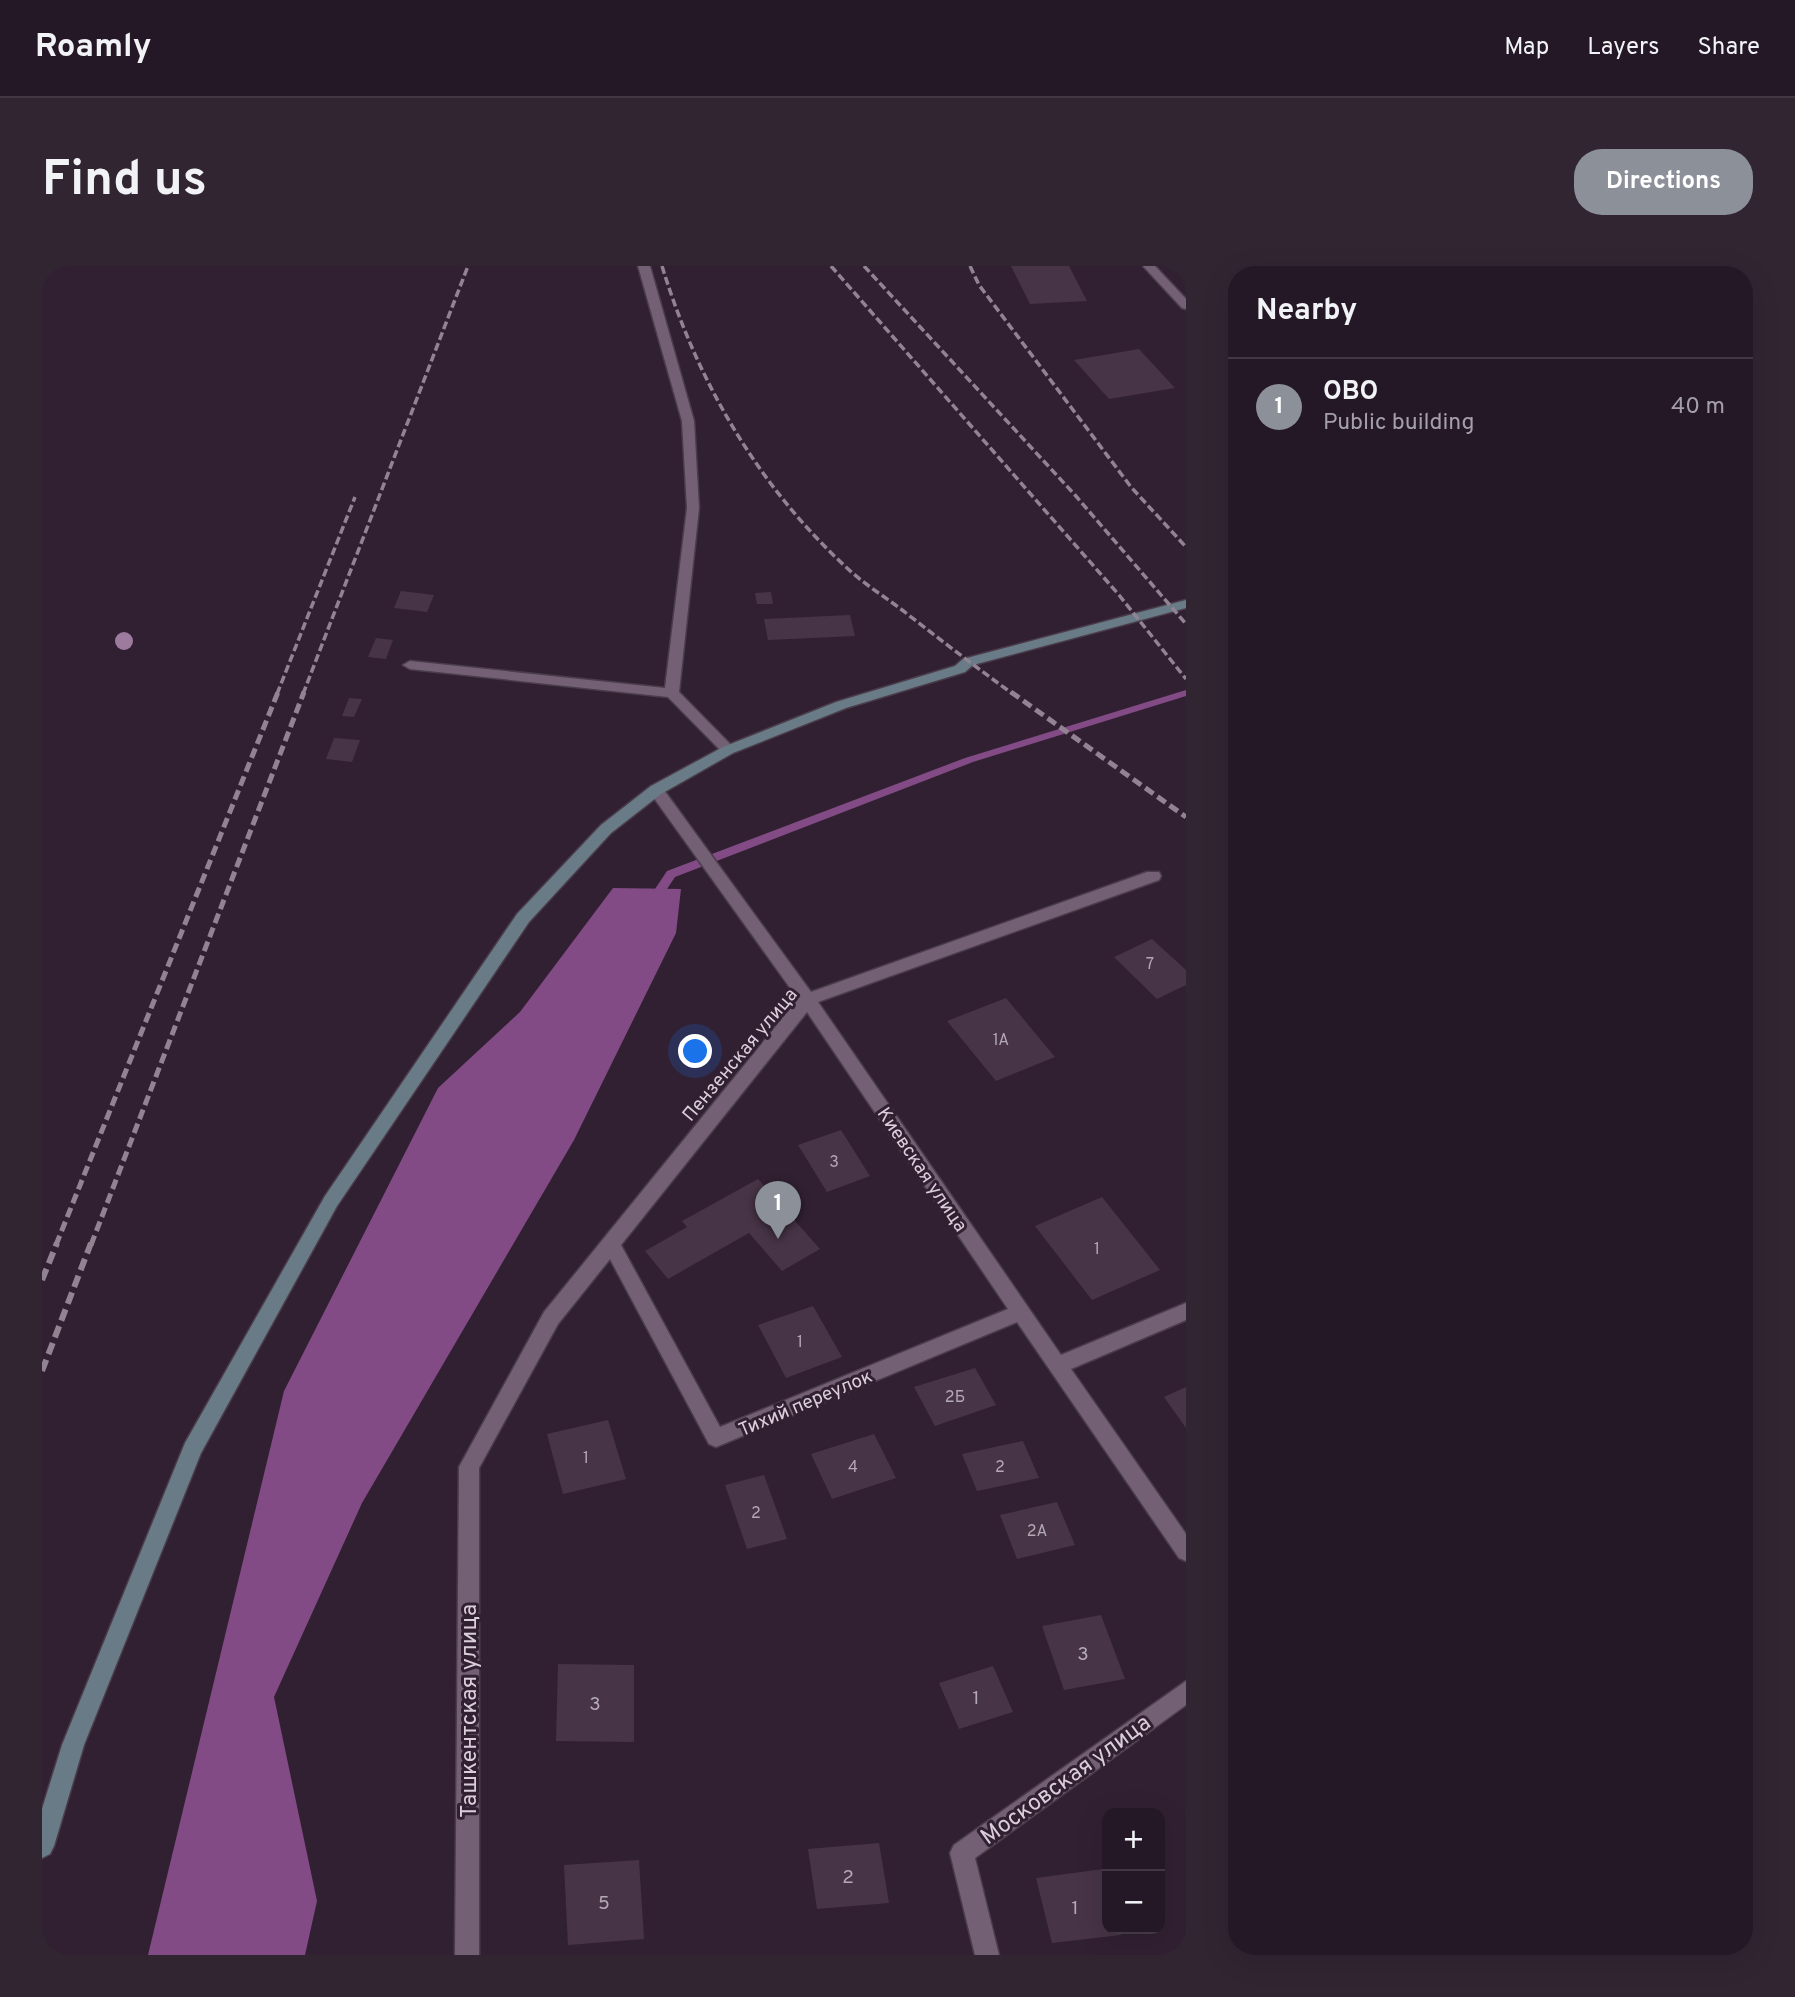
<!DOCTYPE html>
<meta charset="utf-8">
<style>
body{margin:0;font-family:Overpass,sans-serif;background:#312532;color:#f1f3f6}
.controls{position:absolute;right:21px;bottom:21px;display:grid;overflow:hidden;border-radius:14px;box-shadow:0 7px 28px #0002}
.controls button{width:63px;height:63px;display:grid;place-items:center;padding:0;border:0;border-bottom:2px solid #423743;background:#251826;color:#f1f3f6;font:35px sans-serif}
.you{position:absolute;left:654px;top:786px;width:24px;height:24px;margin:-18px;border:5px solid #fff;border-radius:50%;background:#1a73e8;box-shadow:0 0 0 10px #1a73e833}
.badge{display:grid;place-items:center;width:46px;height:46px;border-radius:50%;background:#8c9099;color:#fff;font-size:23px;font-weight:700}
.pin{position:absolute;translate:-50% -58px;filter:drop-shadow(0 2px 4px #0008)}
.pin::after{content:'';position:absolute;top:37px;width:24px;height:21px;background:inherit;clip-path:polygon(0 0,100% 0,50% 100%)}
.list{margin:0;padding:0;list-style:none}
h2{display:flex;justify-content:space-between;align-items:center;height:91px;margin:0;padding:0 28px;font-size:30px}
h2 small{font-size:23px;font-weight:400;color:#a3a0a7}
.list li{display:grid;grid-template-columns:46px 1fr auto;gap:21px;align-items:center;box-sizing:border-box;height:98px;padding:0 28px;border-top:2px solid #423743}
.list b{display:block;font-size:26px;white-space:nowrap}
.list p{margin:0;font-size:23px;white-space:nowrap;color:#a3a0a7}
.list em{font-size:23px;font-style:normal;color:#a3a0a7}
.map{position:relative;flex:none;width:1144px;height:1689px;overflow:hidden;border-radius:28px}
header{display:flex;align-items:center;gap:42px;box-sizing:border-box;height:98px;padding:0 35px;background:#251826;border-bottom:2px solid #423743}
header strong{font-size:33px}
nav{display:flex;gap:38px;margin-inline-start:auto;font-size:24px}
.intro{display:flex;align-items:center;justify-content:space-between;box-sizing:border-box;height:168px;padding:0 42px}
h1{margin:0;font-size:49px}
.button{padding:18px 32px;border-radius:28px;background:#8c9099;color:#fff;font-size:24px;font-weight:700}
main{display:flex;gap:42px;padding:0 42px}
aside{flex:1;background:#251826;border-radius:28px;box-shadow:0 7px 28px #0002}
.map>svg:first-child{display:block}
.water{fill:#824b85}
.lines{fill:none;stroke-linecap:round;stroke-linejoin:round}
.stream{fill:#824b85;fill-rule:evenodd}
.building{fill:#473447}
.service-casing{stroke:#4a3c4b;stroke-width:3}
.minor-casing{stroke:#4a3c4b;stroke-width:3}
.secondary-casing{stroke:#4a3c4b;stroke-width:3}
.service{fill:#746075;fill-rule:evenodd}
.minor{fill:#746075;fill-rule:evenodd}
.secondary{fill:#697b86;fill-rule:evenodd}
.rail-far2{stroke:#928392;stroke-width:3.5;stroke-dasharray:8 3.5;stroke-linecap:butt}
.rail-far1{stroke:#928392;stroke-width:5;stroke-dasharray:10 5;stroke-linecap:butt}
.rail{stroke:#928392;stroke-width:6;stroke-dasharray:12 6;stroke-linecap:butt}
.tree{fill:#9d7b9f}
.labels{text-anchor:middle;stroke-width:6;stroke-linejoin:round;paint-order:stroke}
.number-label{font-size:16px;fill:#b5a8b5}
.street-label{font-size:19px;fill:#daceda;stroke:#312032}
.near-number-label{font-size:19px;fill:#b5a8b5}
.near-street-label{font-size:23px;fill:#daceda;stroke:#312032}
</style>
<header>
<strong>Roamly</strong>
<nav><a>Map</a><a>Layers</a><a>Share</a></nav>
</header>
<div class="intro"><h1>Find us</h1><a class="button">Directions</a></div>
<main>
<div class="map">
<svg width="1144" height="1689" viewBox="0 0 1144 1689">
<rect width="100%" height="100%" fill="#312032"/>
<polygon class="water" points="571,622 639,623 634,667 532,874 320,1237 232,1431 275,1635 263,1689 106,1689 242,1125 396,822 478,746"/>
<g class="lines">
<polygon class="stream" points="1144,424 1144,430 931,496 633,611 615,638 611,639 605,635 625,605 923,492"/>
</g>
<g class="building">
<polygon points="969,0 1027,0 1045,35 988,38"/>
<polygon points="1097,83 1133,122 1067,133 1032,94"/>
<polygon points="359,325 392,329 385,346 352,342"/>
<polygon points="729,326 731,338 715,338 713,327"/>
<polygon points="808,349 813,370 726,374 722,353"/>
<polygon points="334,372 351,374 344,393 326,391"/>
<polygon points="307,432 320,433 312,451 300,450"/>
<polygon points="292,472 318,474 310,496 284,493"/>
<polygon points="1110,673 1144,704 1144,719 1115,733 1072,691"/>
<polygon points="964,732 1013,791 954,815 905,755"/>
<polygon points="799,864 828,910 785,926 756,879"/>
<polygon points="716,913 778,983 740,1005 707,967 626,1013 603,985 645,961 640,955"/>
<polygon points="1060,931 1118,1004 1050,1034 993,960"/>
<polygon points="771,1040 800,1091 744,1112 716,1059"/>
<polygon points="933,1102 954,1139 893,1160 872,1121"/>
<polygon points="1144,1121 1144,1162 1122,1131"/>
<polygon points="566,1154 584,1213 521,1228 505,1168"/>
<polygon points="832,1168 854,1212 790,1233 769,1188"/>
<polygon points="981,1175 997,1212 935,1225 920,1188"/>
<polygon points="722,1209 745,1273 705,1283 683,1219"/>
<polygon points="1015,1236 1033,1279 975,1293 958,1249"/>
<polygon points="1059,1349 1083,1413 1022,1424 1000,1360"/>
<polygon points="516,1398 592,1399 592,1476 514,1475"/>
<polygon points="951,1400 971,1446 917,1463 897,1417"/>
<polygon points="837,1577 847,1637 775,1643 766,1583"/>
<polygon points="597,1594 602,1673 526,1679 522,1599"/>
<polygon points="1061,1603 1065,1620 1065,1663 1077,1663 1079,1669 1010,1677 994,1612"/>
</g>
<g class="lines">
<defs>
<g id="service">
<polygon points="596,0 608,0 652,155 657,242 637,426 691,481 693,484 691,487 681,487 626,431 368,403 361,399 368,395 623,422 645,242 640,155"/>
<polygon points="1101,0 1113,0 1144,33 1144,43 1140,42"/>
</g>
<g id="minor">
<path d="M614 519 619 520 769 726 1105 606H1117L1119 610 1117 614 776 736 1019 1089 1144 1037V1054L1029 1103 1144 1268V1295L1137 1292 975 1056 674 1181 667 1178 568 993 516 1058 437 1202V1689H413L417 1201 502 1046 756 733 609 528 606 524 609 520ZM765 746 966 1043 678 1161 579 979Z"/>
<polygon points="1144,1415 1144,1439 933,1592 957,1689 933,1689 908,1587 912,1579"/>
</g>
<polygon id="secondary" points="1144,334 1144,342 931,399 923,406 804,442 691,487 619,528 569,567 487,656 295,940 159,1187 42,1479 12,1580 8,1588 0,1592 0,1543 20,1479 143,1177 283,930 475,648 559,559 609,520 681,481 794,436 913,400 921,393"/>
</defs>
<use href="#service" class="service-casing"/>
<use href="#minor" class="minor-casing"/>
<use href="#secondary" class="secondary-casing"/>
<use href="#service" class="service"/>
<use href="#minor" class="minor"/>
<use href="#secondary" class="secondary"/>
<g class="rail-far2">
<path d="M620 0C655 115 716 220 805 302 823 319 845 332 864 347 900 375 935 402 971 428"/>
<polyline points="789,0 1077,329 1144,413"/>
<polyline points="822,0 1033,229 1144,358"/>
<polyline points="928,0 937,19 1089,221 1144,281"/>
<polyline points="235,428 313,231"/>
<polyline points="261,428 426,0"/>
</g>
<g class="rail-far1">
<polyline points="969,426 1144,551"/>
<polyline points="14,979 236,426"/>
<polyline points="49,979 262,426"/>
</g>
<g class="rail">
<polyline points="0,1014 15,977"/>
<polyline points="0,1105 49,977"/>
</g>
</g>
<circle class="tree" cx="82" cy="375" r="9"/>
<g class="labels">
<g class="number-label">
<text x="1108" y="703">7</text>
<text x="959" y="779">1А</text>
<text x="792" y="901">3</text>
<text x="1055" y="988">1</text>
<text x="758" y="1081">1</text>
<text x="913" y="1136">2Б</text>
<text x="544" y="1197">1</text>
<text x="811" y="1206">4</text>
<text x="958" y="1206">2</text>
<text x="714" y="1252">2</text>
<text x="995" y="1270">2А</text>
</g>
<g class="street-label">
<text transform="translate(697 788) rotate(-50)" y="7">Пензенская улица</text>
<text transform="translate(881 903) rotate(56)" y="7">Киевская улица</text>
<text transform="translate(763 1136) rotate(-23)" y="7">Тихий переулок</text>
</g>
<g class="near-number-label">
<text x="1041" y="1394">3</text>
<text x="934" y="1438">1</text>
<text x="553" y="1444">3</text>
<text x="806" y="1617">2</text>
<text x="562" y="1643">5</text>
<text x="1033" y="1648">1</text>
</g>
<g class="near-street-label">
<text transform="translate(426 1445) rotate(-90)" y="8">Ташкентская улица</text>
<text transform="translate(1023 1513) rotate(-36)" y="8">Московская улица</text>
</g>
</g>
</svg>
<div class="controls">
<button>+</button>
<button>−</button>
</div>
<div class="you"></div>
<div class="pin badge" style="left:736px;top:973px">1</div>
</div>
<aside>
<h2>Nearby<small></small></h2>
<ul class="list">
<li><span class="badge">1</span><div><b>ОВО</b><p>Public building</p></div><em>40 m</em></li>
</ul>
</aside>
</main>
